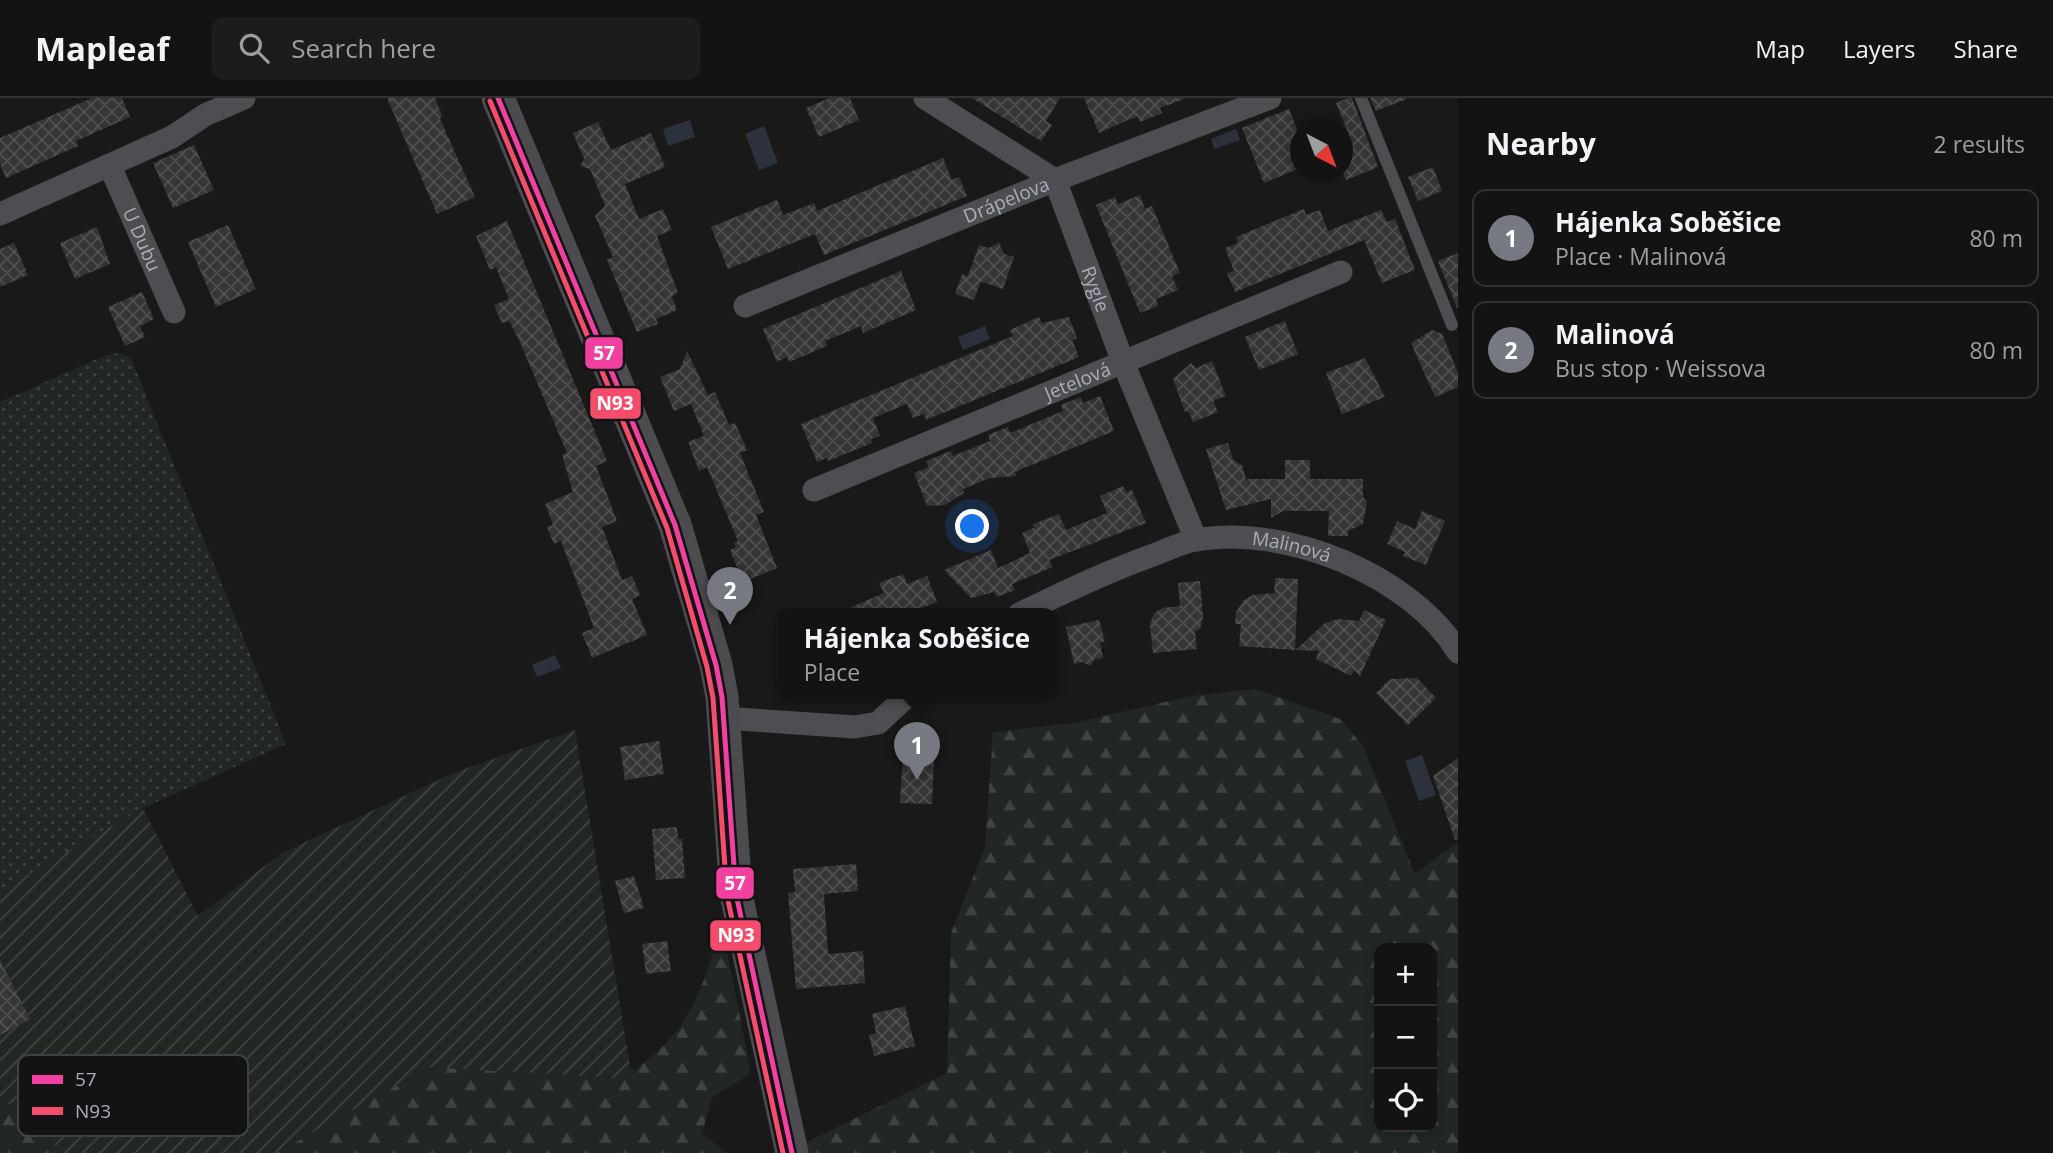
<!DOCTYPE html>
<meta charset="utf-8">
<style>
body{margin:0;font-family:"Open Sans",sans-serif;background:#1c1c1c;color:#f1f3f6}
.controls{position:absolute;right:21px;bottom:21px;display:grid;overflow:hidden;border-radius:14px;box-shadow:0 4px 10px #0003}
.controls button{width:63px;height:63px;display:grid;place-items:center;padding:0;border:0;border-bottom:2px solid #323233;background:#131313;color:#f1f3f6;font:35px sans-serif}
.compass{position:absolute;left:1290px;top:21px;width:63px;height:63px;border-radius:50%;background:#131313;box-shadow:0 4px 10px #0003;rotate:138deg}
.you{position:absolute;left:973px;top:429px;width:24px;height:24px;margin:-18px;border:5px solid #fff;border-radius:50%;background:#1a73e8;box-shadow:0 0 0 10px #1a73e833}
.badge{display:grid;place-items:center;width:46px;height:46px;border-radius:50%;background:#777982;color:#fff;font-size:23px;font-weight:700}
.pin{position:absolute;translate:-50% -58px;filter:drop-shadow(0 2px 4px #0008)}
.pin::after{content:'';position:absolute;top:37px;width:24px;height:21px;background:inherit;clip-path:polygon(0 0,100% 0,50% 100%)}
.popup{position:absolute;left:777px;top:510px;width:280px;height:91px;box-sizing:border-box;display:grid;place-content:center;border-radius:14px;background:#131313;filter:drop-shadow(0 2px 5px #0005);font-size:23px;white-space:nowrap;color:#9d9ea0}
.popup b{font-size:26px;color:#f1f3f6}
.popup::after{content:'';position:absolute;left:50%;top:100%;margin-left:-14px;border:14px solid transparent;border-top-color:#131313}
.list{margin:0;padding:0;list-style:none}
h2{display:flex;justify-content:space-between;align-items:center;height:91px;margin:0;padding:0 28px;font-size:30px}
h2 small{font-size:23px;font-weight:400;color:#9d9ea0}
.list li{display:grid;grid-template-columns:46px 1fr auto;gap:21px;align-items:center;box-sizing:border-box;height:98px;margin:0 14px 14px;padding:0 14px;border:2px solid #323233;border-radius:14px}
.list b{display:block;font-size:26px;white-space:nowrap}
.list p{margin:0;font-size:23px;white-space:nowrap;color:#9d9ea0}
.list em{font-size:23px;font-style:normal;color:#9d9ea0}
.icon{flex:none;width:38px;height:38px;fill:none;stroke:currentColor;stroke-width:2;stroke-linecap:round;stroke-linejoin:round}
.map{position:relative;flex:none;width:1458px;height:1055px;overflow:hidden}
header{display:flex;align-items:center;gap:42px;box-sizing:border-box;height:98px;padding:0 35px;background:#131313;border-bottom:2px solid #323233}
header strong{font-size:33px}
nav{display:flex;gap:38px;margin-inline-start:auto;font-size:24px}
.search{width:490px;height:63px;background:#1c1c1c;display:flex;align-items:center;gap:18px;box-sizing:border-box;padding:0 24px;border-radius:14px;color:#9d9ea0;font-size:26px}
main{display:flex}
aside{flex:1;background:#131313}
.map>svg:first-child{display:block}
.grass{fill:url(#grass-dots)}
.forest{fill:url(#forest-firs);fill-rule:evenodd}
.garden{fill:url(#garden-furrows)}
.water{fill:#2b323c}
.building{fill:url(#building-cross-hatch)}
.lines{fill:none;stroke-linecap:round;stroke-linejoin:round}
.lane{stroke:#4d4e52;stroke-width:12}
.street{stroke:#4d4e52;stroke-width:23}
.secondary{stroke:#4c4c50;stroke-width:33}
.bus-1-casing{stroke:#131315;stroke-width:10}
.bus-2-casing{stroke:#131315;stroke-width:10}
.bus-1{stroke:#f240a1;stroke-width:5}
.bus-2{stroke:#f44d6c;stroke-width:5}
.labels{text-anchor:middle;stroke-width:5;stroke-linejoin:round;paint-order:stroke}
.street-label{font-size:19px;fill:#aaadba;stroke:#131315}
.key{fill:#131315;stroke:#404147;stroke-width:2}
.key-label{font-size:19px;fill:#aaadba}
.line-badge{stroke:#131315;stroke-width:2.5}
.badge-label{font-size:19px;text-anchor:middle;font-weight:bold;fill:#fff}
</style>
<header>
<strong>Mapleaf</strong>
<div class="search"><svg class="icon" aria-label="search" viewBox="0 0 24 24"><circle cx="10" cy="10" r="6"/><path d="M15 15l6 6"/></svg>Search here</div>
<nav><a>Map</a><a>Layers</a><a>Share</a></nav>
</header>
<main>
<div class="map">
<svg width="1458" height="1055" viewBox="0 0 1458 1055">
<defs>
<pattern id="grass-dots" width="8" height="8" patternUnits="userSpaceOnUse" patternTransform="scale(1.75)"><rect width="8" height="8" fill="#212823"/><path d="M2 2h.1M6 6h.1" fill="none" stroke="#3f4441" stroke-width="1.8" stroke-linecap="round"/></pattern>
<pattern id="forest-firs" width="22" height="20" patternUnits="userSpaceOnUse" patternTransform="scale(1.75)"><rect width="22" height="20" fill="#212823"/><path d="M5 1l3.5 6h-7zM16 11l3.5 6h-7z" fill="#3f4441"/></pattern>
<pattern id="garden-furrows" width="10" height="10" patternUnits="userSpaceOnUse" patternTransform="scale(1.75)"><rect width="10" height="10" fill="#212823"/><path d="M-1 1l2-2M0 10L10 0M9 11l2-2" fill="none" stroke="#3f4441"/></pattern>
<pattern id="building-cross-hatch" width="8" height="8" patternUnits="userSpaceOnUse" patternTransform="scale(1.75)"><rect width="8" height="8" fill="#353537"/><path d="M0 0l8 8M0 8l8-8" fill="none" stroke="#505052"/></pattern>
</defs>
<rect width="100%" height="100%" fill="#191919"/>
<polygon class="grass" points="118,255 131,260 286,646 143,710 0,793 0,304 106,257"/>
<g class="forest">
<path d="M1256 591 1340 621 1363 648 1415 776 1458 744V1055H807L805 1045 947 975 951 835 985 749 993 634 1074 625 1191 598ZM1379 850H1432V1029H1379Z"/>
<path d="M722 828 751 975 712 1000 702 1035 726 1055H276L430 969 616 980 630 968 634 973C694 928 699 896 722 828Z"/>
<polygon points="0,998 63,1055 0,1055"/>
</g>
<polygon class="garden" points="575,632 630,968 616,980 430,969 276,1055 63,1055 0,998 0,793 143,710 198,818 282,755 453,675"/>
<g class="water">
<polygon points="690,22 695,39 668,48 663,31"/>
<polygon points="764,28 778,65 759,72 745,36"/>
<polygon points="1236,31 1240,42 1214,51 1211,41"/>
<polygon points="985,228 990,241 963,252 958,239"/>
<polygon points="555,557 561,570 537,579 532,567"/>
<polygon points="1422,657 1436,697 1419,703 1405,663"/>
</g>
<g class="building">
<polygon points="92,0 122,0 130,19 76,43 78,48 6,80 0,66 0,40"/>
<polygon points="387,0 435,0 442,17 440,21 475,99 437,116"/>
<polygon points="830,0 850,0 859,22 819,39 806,10"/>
<polygon points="972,0 1060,0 1046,23 1052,27 1041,43"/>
<polygon points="1084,0 1183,0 1184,1 1160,10 1162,15 1140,24 1138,19 1130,21 1099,35"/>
<polygon points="1348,0 1352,0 1378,69 1346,82 1342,73 1342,40 1349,37 1336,5"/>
<polygon points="1370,0 1406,0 1407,1 1376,13"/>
<polygon points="1289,11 1300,39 1300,70 1264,85 1242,30"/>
<polygon points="598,24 611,52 651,35 665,69 625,86 639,121 663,111 672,132 657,138 678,195 672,198 677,212 656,221 658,226 637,234 607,162 613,159 595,118 605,108 590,71 580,68 584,61 573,35"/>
<polygon points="194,47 214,92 173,110 153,65"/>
<polygon points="943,60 952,82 959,79 967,98 824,157 815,136 728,171 711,129 777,102 783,117 814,105 817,113"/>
<polygon points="1433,69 1442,93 1418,103 1408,79"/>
<polygon points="1140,97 1145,111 1152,108 1180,175 1172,178 1178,192 1156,201 1158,208 1140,215 1096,107 1115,99 1118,106"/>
<polygon points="1304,111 1306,117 1320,112 1328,133 1381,112 1387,124 1395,121 1415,172 1382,185 1364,142 1235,194 1227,175 1234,173 1225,150 1238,145 1236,139"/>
<polygon points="507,123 607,363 596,368 617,423 602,429 622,482 632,478 640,497 632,501 647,537 592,560 582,535 594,530 561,443 554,446 547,429 553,427 545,406 573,394 562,357 567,355 519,242 509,223 502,225 494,207 509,201 496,169 490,172 476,138"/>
<polygon points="228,127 256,191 216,209 188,144"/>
<polygon points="97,129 110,166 75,181 60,145"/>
<polygon points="14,145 28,177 0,189 0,151"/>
<polygon points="999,145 1004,156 1014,159 1003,191 976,182 981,183 974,202 955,196 962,176 968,178 979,147 988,150"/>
<polygon points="1458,155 1458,209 1457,210 1438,163"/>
<polygon points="901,173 916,212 863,235 861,228 825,243 827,248 789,264 787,259 777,264 763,231"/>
<polygon points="142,194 154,221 140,228 145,239 125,248 108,209"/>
<polygon points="1039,219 1042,225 1069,219 1077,240 1072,242 1079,259 926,322 924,316 913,320 907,306 873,320 880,338 871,341 872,345 828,363 827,360 817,364 801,326 1013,238 1010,232"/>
<polygon points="1285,223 1298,256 1259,272 1245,239"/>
<polygon points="1432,232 1442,236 1458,275 1458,289 1435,299 1411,245"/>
<polygon points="687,253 708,297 715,294 729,327 735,325 747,352 740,355 764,414 756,417 777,470 743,484 730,452 736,449 734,445 738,443 707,369 699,373 688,344 704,338 691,306 674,313 660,279 680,271"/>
<polygon points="1365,260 1385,299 1342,316 1326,275"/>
<polygon points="1212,263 1226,298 1213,303 1218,314 1193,324 1188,313 1185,314 1173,281 1191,265 1196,270"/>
<polygon points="1100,298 1114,333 1015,374 1016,378 990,380 963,391 964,395 945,407 927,408 914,375 929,369 926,363 951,353 953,358 990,343 988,337 1008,329 1010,335 1063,313 1061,307 1081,299 1083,305"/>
<polygon points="1228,345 1233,362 1242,367 1246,381 1285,381 1285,362 1310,362 1310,381 1363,381 1363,399 1367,403 1363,426 1348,433 1348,438 1328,438 1329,413 1283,413 1271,420 1271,401 1226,412 1206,351"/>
<polygon points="1123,388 1126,394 1132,392 1146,425 1049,462 1053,469 1012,486 1015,492 997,499 994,494 971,500 944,472 991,452 998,470 1030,455 1022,435 1034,430 1033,426 1059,416 1066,432 1107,415 1100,398"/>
<polygon points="1422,413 1445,423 1426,467 1403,458 1405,454 1387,446 1397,423 1415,431"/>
<polygon points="903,476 907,486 927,478 937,504 917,512 919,516 835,516 884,495 879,485"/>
<polygon points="1275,480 1298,481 1295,552 1239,548 1241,526 1235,526 1236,514 1244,502 1253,497 1274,495"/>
<polygon points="1200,483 1203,519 1200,531 1195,533 1197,551 1153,555 1150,526 1154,515 1163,510 1180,508 1178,485"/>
<polygon points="1364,512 1386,522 1360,578 1354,572 1351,578 1316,561 1319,553 1296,552 1325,525 1338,521 1359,523"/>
<polygon points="1099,522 1105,543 1100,545 1103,560 1095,561 1090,568 1083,564 1074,566 1066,529"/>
<polygon points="1417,580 1436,600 1408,627 1376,595 1390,581"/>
<polygon points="659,643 664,676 625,682 620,649"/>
<polygon points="903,657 934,659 932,706 900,705"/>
<polygon points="1458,660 1458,741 1455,742 1433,678"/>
<polygon points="677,729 678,741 682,741 685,780 656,782 652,731"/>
<polygon points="856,766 858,793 824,796 828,856 863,853 865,885 796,891 788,795 795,794 793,771"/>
<polygon points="634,778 644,810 624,815 615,783"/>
<polygon points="667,843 671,873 646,876 642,846"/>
<polygon points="0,862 30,921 0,937"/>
<polygon points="905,908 915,948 874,958 869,937 876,935 872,916"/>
</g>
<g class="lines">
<polyline class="lane" points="1361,0 1452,227"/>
<g class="street">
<path id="s1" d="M925 0 1055 82 1123 264 1196 442"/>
<path id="s2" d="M110 68 174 214"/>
<polyline points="0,116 172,39 205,17 244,0"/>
<path id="s3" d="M745 208 1055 82 1270 0"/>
<path id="s4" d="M814 392 1341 174"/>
<path id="s5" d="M1019 516C1064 494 1108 473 1156 456 1169 451 1183 444 1196 442 1285 426 1411 477 1458 554"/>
<polyline points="723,620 855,629 878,625 909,596"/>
</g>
<polyline class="secondary" points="498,0 675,427 716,567 722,599 736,796 792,1055"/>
<defs>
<polyline id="bus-1" points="498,0 675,427 716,567 722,599 736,796 792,1055"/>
<polyline id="bus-2" points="490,3 667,430 707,569 713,600 727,798 783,1055"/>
</defs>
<use href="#bus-1" class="bus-1-casing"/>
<use href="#bus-2" class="bus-2-casing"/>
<use href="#bus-1" class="bus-1"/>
<use href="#bus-2" class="bus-2"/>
</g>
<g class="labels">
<g class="street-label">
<text dy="7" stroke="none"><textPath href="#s3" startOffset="282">Drápelova</textPath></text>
<text dy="7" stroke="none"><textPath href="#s2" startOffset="80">U Dubu</textPath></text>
<text dy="7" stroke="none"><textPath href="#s1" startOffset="270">Rygle</textPath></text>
<text dy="7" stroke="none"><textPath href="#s4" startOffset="285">Jetelová</textPath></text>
<text dy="7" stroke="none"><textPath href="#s5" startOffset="289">Malinová</textPath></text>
</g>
</g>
<rect x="18" y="957" width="230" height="81" rx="10" class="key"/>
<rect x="32" y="977" width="31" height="9" fill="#f240a1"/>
<rect x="32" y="1009" width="31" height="8" fill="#f44d6c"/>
<g class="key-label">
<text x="75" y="988">57</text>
<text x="75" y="1020">N93</text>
</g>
<g class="line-badge">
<rect x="584" y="238" width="40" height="34" rx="7" fill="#f240a1"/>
<rect x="589" y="289" width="53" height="33" rx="7" fill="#f44d6c"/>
<rect x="715" y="768" width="40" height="34" rx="7" fill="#f240a1"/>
<rect x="709" y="821" width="53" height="33" rx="7" fill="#f44d6c"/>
</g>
<g class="badge-label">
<text x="604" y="262">57</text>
<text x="615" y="312">N93</text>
<text x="735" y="792">57</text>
<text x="736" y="844">N93</text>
</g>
</svg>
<div class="controls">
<button>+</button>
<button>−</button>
<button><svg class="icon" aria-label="locate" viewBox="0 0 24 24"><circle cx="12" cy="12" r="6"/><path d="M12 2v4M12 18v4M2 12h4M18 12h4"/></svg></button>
</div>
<svg class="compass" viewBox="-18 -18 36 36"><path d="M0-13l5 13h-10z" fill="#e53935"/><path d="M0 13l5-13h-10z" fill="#9d9ea0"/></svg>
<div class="you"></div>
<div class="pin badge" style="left:917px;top:682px">1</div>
<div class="popup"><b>Hájenka Soběšice</b>Place</div>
<div class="pin badge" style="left:730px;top:527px">2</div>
</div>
<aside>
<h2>Nearby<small>2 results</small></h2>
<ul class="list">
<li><span class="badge">1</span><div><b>Hájenka Soběšice</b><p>Place · Malinová</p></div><em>80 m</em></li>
<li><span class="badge">2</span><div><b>Malinová</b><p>Bus stop · Weissova</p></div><em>80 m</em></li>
</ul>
</aside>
</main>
